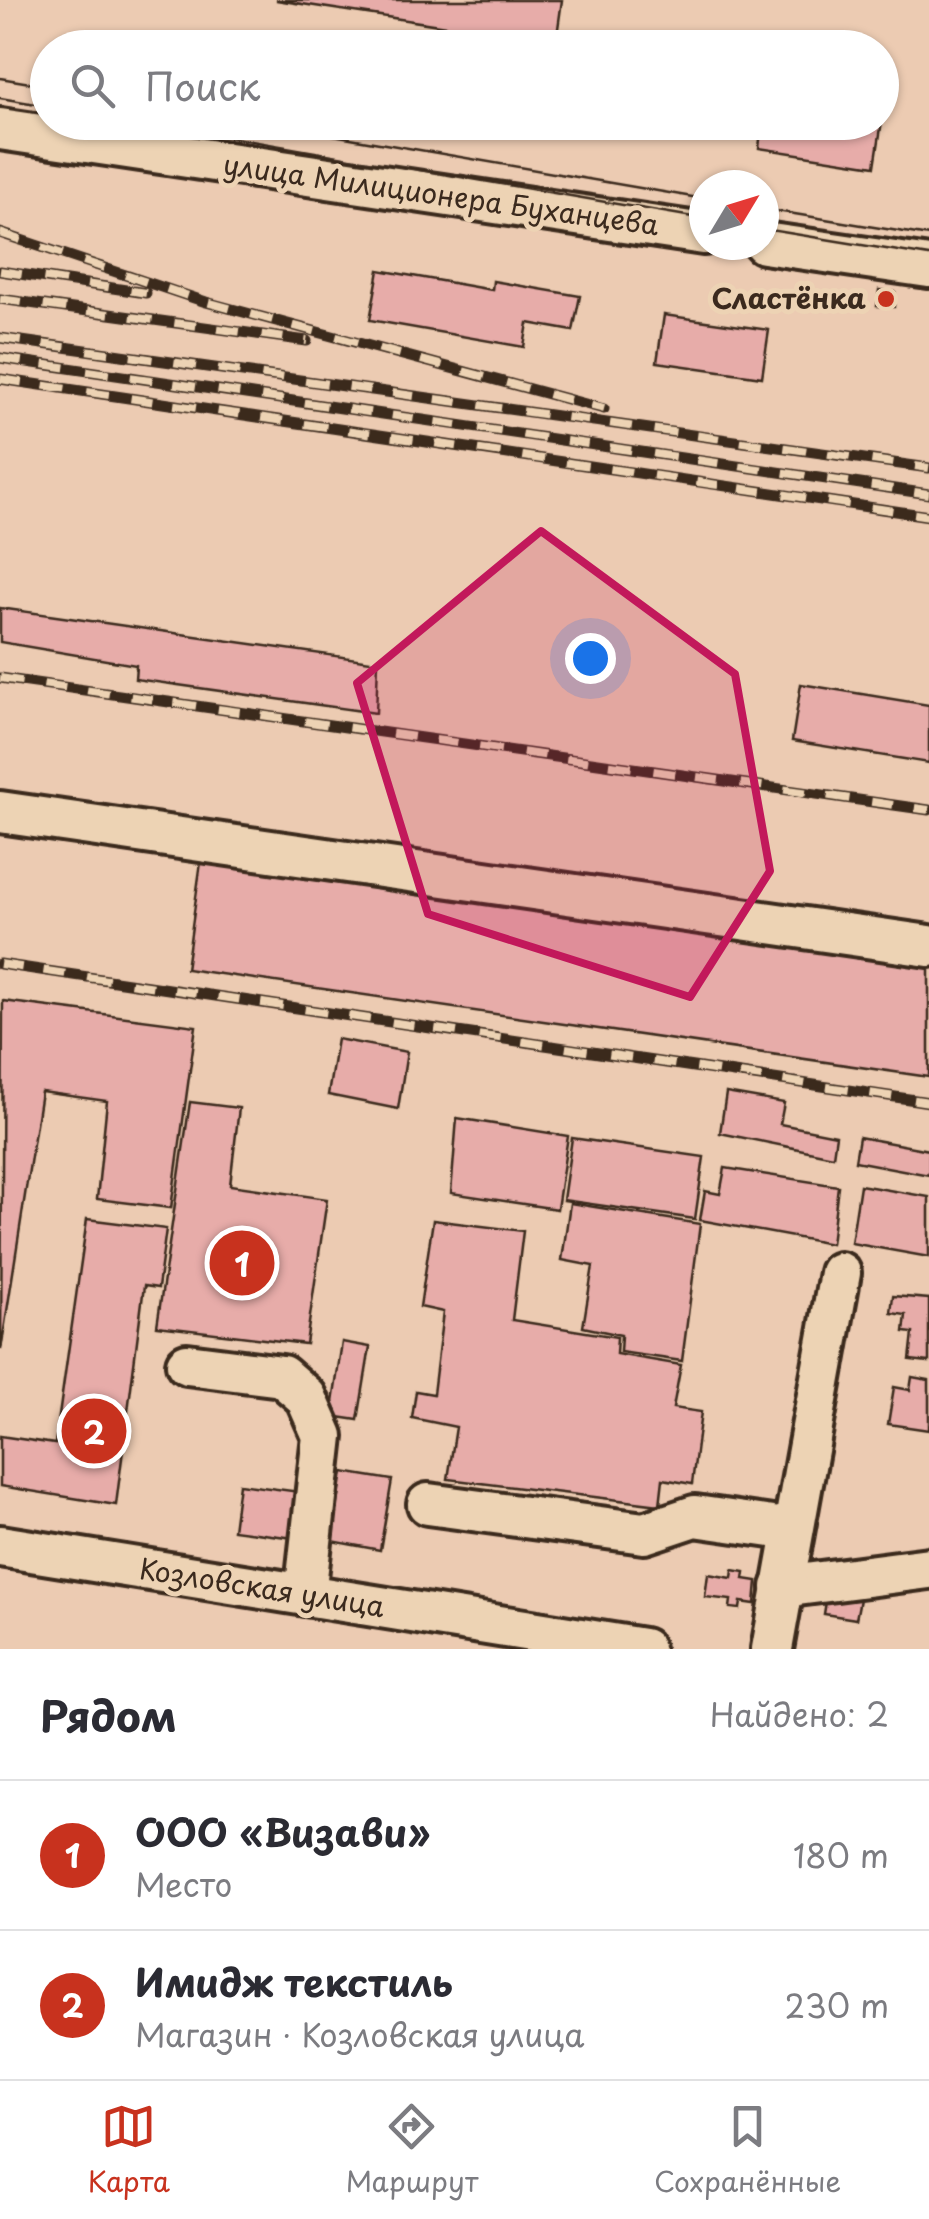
<!DOCTYPE html>
<html lang="ru">
<meta charset="utf-8">
<style>
body{margin:0;font-family:"Playpen Sans",sans-serif;background:#f2f2f3;color:#2b2b33}
.compass{position:absolute;left:689px;top:170px;width:90px;height:90px;border-radius:50%;background:#fff;box-shadow:0 2px 8px #0004;rotate:52deg}
.you{position:absolute;left:590px;top:658px;width:35px;height:35px;margin:-25px;border:8px solid #fff;border-radius:50%;background:#1a73e8;box-shadow:0 0 0 15px #1a73e833}
.badge{display:grid;place-items:center;width:65px;height:65px;border-radius:50%;background:#c8321e;color:#fff;font-size:32px;font-weight:700}
.pin{position:absolute;translate:-50% -50%;border:5px solid #fff;box-shadow:0 2px 10px #0006}
.list{margin:0;padding:0;list-style:none}
h2{display:flex;justify-content:space-between;align-items:center;height:130px;margin:0;padding:0 40px;font-size:42px}
h2 small{font-size:32px;font-weight:400;color:#7c7c81}
.list li{display:grid;grid-template-columns:65px 1fr auto;gap:30px;align-items:center;box-sizing:border-box;height:150px;padding:0 40px;border-top:2px solid #e1e1e2}
.list b{display:block;font-size:38px;white-space:nowrap}
.list p{margin:0;font-size:32px;white-space:nowrap;color:#7c7c81}
.list em{font-size:32px;font-style:normal;color:#7c7c81}
.icon{flex:none;width:55px;height:55px;fill:none;stroke:currentColor;stroke-width:2;stroke-linecap:round;stroke-linejoin:round}
.map{position:relative;flex:none;width:929px;height:1649px;overflow:hidden}
.search{position:absolute;background:#fff;box-shadow:0 2px 8px #0004;left:30px;right:30px;top:30px;height:110px;display:flex;align-items:center;gap:25px;box-sizing:border-box;padding:0 35px;border-radius:55px;color:#7c7c81;font-size:38px}
.sheet{height:430px;background:#fff}
nav{display:flex;justify-content:space-around;align-items:center;box-sizing:border-box;height:140px;border-top:2px solid #e1e1e2;background:#fff;font-size:28px;color:#7c7c81}
nav a{display:grid;justify-items:center;gap:5px}
nav .on{color:#c8321e}
.map>svg:first-child{display:block}
.building{fill:#e7aca9;stroke:#3b2a1e;stroke-width:2.5}
.lines{fill:none;stroke-linecap:round;stroke-linejoin:round}
.minor-casing{stroke:#3b2a1e;stroke-width:48}
.minor{stroke:#edd3b4;stroke-width:40}
.tram{stroke:#3b2a1e;stroke-width:2.5}
.rail-casing{stroke:#3b2a1e;stroke-width:11}
.rail{stroke:#edd3b4;stroke-width:8;stroke-dasharray:22;stroke-linecap:butt}
.marked{fill:#c2185b;fill-opacity:0.2;stroke:#c2185b;stroke-width:8;stroke-linejoin:round}
.poi-dot{fill:#c8321e;stroke:#edd3b4;stroke-width:4}
.labels{text-anchor:middle;stroke-width:10;stroke-linejoin:round;paint-order:stroke}
.street-label{font-size:28px;fill:#3b2a1e;stroke:#edd3b4}
.poi-label{font-size:28px;font-weight:bold;fill:#3b2a1e;stroke:#edd3b4;text-anchor:end}
</style>
<div class="map">
<svg width="929" height="1649" viewBox="0 0 929 1649">
<rect width="100%" height="100%" fill="#eccbb2"/>
<filter id="ink" filterUnits="userSpaceOnUse"><feTurbulence type="fractalNoise" baseFrequency=".01" numOctaves="2"/><feDisplacementMap in="SourceGraphic" scale="20" xChannelSelector="R" yChannelSelector="G"/><feConvolveMatrix kernelMatrix="1 2 1 2 8 2 1 2 1" color-interpolation-filters="sRGB"/></filter>
<g filter="url(#ink)">
<g class="building">
<polygon points="276,0 562,0 556,43"/>
<polygon points="882,121 875,166 759,148 762,122"/>
<polygon points="573,122 693,122 690,139"/>
<polygon points="379,270 492,290 493,281 580,296 573,331 528,323 524,347 370,320"/>
<polygon points="879,290 895,292 894,307 877,306"/>
<polygon points="664,315 769,330 762,377 657,362"/>
<polygon points="0,608 378,662 376,713 135,679 136,665 0,642"/>
<polygon points="801,684 929,705 929,763 792,741"/>
<polygon points="201,862 929,968 929,1077 186,969"/>
<polygon points="3,1001 196,1026 171,1208 97,1199 107,1101 41,1092 1,1350"/>
<polygon points="337,1039 407,1052 398,1109 328,1095"/>
<polygon points="726,1093 784,1103 780,1124 836,1135 833,1156 720,1133"/>
<polygon points="190,1102 239,1108 230,1185 327,1199 306,1344 157,1326"/>
<polygon points="457,1118 568,1136 557,1209 451,1193"/>
<polygon points="859,1137 929,1150 929,1175 855,1161"/>
<polygon points="572,1138 704,1157 695,1219 563,1200"/>
<polygon points="725,1168 838,1186 831,1244 700,1220 705,1191 720,1194"/>
<polygon points="860,1185 929,1197 929,1257 851,1243"/>
<polygon points="570,1203 700,1224 682,1361 620,1352 621,1335 583,1327 593,1266 562,1260"/>
<polygon points="87,1219 166,1229 158,1288 144,1286 116,1505 0,1486 0,1436 55,1444"/>
<polygon points="433,1220 523,1231 512,1320 617,1337 616,1354 681,1365 673,1408 701,1412 692,1484 663,1479 660,1505 448,1479 456,1427 412,1418 416,1391 433,1394 443,1312 420,1307"/>
<polygon points="893,1296 929,1299 929,1362 910,1360 913,1333 904,1332 906,1315 891,1313"/>
<polygon points="342,1342 370,1347 358,1420 331,1416"/>
<polygon points="912,1377 929,1380 929,1430 888,1424 894,1387 910,1390"/>
<polygon points="343,1472 392,1480 380,1550 332,1541"/>
<polygon points="239,1484 300,1492 294,1538 233,1530"/>
<polygon points="733,1570 745,1572 744,1579 757,1581 755,1604 741,1602 740,1609 730,1608 731,1600 705,1597 708,1574 732,1578"/>
<polygon points="828,1589 861,1594 856,1619 824,1614"/>
</g>
<g class="lines">
<defs>
<g id="minor">
<polyline points="0,129 704,234"/>
<polyline points="764,243 929,267"/>
<polyline points="0,812 929,946"/>
<polyline points="187,1364 282,1376 306,1397 323,1436 305,1595"/>
<polyline points="428,1504 644,1533 695,1516 793,1530"/>
<polyline points="0,1546 643,1649"/>
<polyline points="782,1587 929,1568"/>
<polyline points="772,1649 840,1273"/>
</g>
</defs>
<use href="#minor" class="minor-casing"/>
<use href="#minor" class="minor"/>
<g class="tram">
<polyline points="0,78 48,86"/>
<polyline points="0,98 48,106"/>
<polyline points="142,122 704,219"/>
<polyline points="258,122 704,199"/>
<polyline points="764,209 929,236"/>
<polyline points="764,229 929,256"/>
</g>
<defs>
<g id="rail">
<polyline points="0,233 206,302 604,409"/>
<polyline points="0,271 146,293"/>
<polyline points="0,299 307,341"/>
<polyline points="0,338 929,468"/>
<polyline points="0,358 929,494"/>
<polyline points="0,379 929,516"/>
<polyline points="0,678 929,810"/>
<polyline points="0,964 929,1102"/>
</g>
</defs>
<use href="#rail" class="rail-casing"/>
<use href="#rail" class="rail"/>
</g>
</g>
<path class="marked" d="M541 531 735 674 770 871 690 997 428 914 357 683Z"/>
<circle class="poi-dot" cx="886" cy="299" r="10"/>
<g class="labels">
<g class="street-label">
<text transform="translate(441 195) rotate(8)" y="10">улица Милиционера Буханцева</text>
<text transform="translate(262 1588) rotate(9)" y="10">Козловская улица</text>
</g>
<g class="poi-label">
<text x="866" y="309">Сластёнка</text>
</g>
</g>
</svg>
<svg class="compass" viewBox="-18 -18 36 36"><path d="M0-13l5 13h-10z" fill="#e53935"/><path d="M0 13l5-13h-10z" fill="#7c7c81"/></svg>
<div class="you"></div>
<div class="pin badge" style="left:242px;top:1263px">1</div>
<div class="pin badge" style="left:94px;top:1431px">2</div>
<div class="search"><svg class="icon" aria-label="search" viewBox="0 0 24 24"><circle cx="10" cy="10" r="6"/><path d="M15 15l6 6"/></svg>Поиск</div>
</div>
<section class="sheet">
<h2>Рядом<small>Найдено: 2</small></h2>
<ul class="list">
<li><span class="badge">1</span><div><b>ООО «Визави»</b><p>Место</p></div><em>180 m</em></li>
<li><span class="badge">2</span><div><b>Имидж текстиль</b><p>Магазин · Козловская улица</p></div><em>230 m</em></li>
</ul>
</section>
<nav>
<a class="on"><svg class="icon" aria-label="map" viewBox="0 0 24 24"><path d="M3 6l6-2 6 2 6-2v14l-6 2-6-2-6 2zM9 4v14M15 6v14"/></svg>Карта</a>
<a><svg class="icon" aria-label="directions" viewBox="0 0 24 24"><path d="M12 3l9 9-9 9-9-9zM9 14v-3h6M13 9l2 2-2 2"/></svg>Маршрут</a>
<a><svg class="icon" aria-label="saved" viewBox="0 0 24 24"><path d="M7 4h10v16l-5-4-5 4z"/></svg>Сохранённые</a>
</nav>
